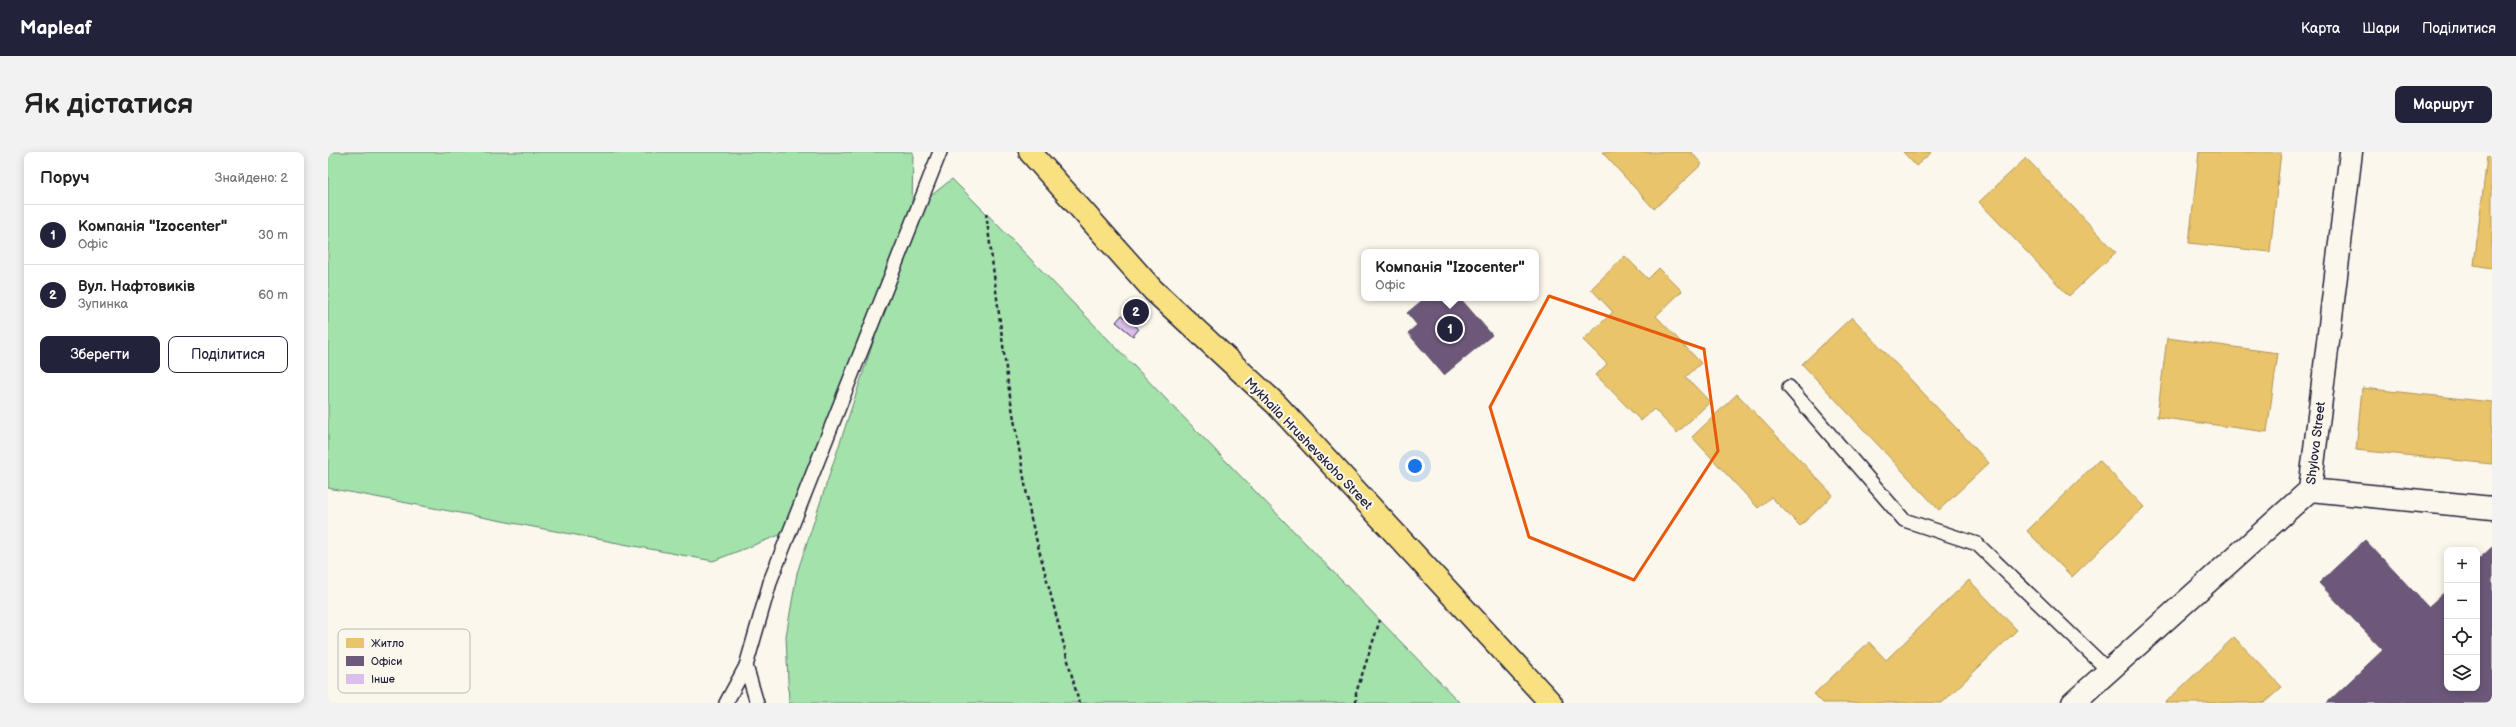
<!DOCTYPE html>
<html lang="uk">
<meta charset="utf-8">
<style>
body{margin:0;font-family:"Balsamiq Sans",sans-serif;background:#f2f2f2;color:#222}
.controls{position:absolute;right:12px;bottom:12px;display:grid;overflow:hidden;border-radius:8px;box-shadow:0 2px 10px #0003}
.controls button{width:36px;height:36px;display:grid;place-items:center;padding:0;border:0;border-bottom:1px solid #e0e0e0;background:#fff;color:#222;font:20px sans-serif}
.you{position:absolute;left:1087px;top:314px;width:14px;height:14px;margin:-10px;border:3px solid #fff;border-radius:50%;background:#1a73e8;box-shadow:0 0 0 6px #1a73e833}
.badge{display:grid;place-items:center;width:26px;height:26px;border-radius:50%;background:#22223b;color:#fff;font-size:13px;font-weight:700}
.pin{position:absolute;translate:-50% -50%;border:2px solid #fff;box-shadow:0 1px 4px #0006}
.popup{position:absolute;left:1033px;top:97px;width:178px;height:52px;box-sizing:border-box;display:grid;place-content:center;border-radius:8px;background:#fff;filter:drop-shadow(0 1px 3px #0005);font-size:13px;white-space:nowrap;color:#767676}
.popup b{font-size:15px;color:#222}
.popup::after{content:'';position:absolute;left:50%;top:100%;margin-left:-8px;border:8px solid transparent;border-top-color:#fff}
.list{margin:0;padding:0;list-style:none}
h2{display:flex;justify-content:space-between;align-items:center;height:52px;margin:0;padding:0 16px;font-size:17px}
h2 small{font-size:13px;font-weight:400;color:#767676}
.list li{display:grid;grid-template-columns:26px 1fr auto;gap:12px;align-items:center;box-sizing:border-box;height:60px;padding:0 16px;border-top:1px solid #e0e0e0}
.list b{display:block;font-size:15px;white-space:nowrap}
.list p{margin:0;font-size:13px;white-space:nowrap;color:#767676}
.list em{font-size:13px;font-style:normal;color:#767676}
.actions{display:flex;gap:8px;padding:12px 16px}
.actions a{flex:1;padding:9px 0;border:1px solid #22223b;border-radius:8px;text-align:center;font-size:14px;color:#22223b}
.actions .main{background:#22223b;color:#fff}
.icon{flex:none;width:22px;height:22px;fill:none;stroke:currentColor;stroke-width:2;stroke-linecap:round;stroke-linejoin:round}
.map{position:relative;flex:none;width:2164px;height:551px;overflow:hidden;border-radius:8px}
header{display:flex;align-items:center;gap:24px;box-sizing:border-box;height:56px;padding:0 20px;background:#22223b;color:#fff}
header strong{font-size:19px}
nav{display:flex;gap:22px;margin-inline-start:auto;font-size:14px}
.intro{display:flex;align-items:center;justify-content:space-between;box-sizing:border-box;height:96px;padding:0 24px}
h1{margin:0;font-size:28px}
.button{padding:10px 18px;border-radius:8px;background:#22223b;color:#fff;font-size:14px;font-weight:700}
main{display:flex;gap:24px;padding:0 24px}
aside{flex:1;background:#fff;border-radius:8px;box-shadow:0 2px 10px #0003}
.map>svg:first-child{display:block}
.green{fill:#a3e2aa;stroke:#628272}
.homes{fill:#e9c46a;stroke:#ad935c}
.offices{fill:#6d597a;stroke:#564867}
.building{fill:#dabeec;stroke:#22223b}
.lines{fill:none;stroke-linecap:round;stroke-linejoin:round}
.lane-casing{stroke:#22223b;stroke-width:16}
.street-casing{stroke:#22223b;stroke-width:25}
.primary-casing{stroke:#22223b;stroke-width:25}
.path{stroke:#22223b;stroke-width:2.5;stroke-dasharray:4 3;stroke-linecap:butt}
.lane{stroke:#fbf7ec;stroke-width:13}
.street{stroke:#fbf7ec;stroke-width:22}
.primary{stroke:#f9e181;stroke-width:22}
.marked{fill:none;stroke:#e8590c;stroke-width:3;stroke-linejoin:round}
.labels{text-anchor:middle;stroke-width:4;stroke-linejoin:round;paint-order:stroke}
.street-label{font-size:13px;fill:#22223b;stroke:#fbf7ec}
.key{fill:#fbf7ec;stroke:#bab7b7;stroke-width:1}
.key-label{font-size:11px;fill:#22223b}
</style>
<header>
<strong>Mapleaf</strong>
<nav><a>Карта</a><a>Шари</a><a>Поділитися</a></nav>
</header>
<div class="intro"><h1>Як дістатися</h1><a class="button">Маршрут</a></div>
<main>
<aside>
<h2>Поруч<small>Знайдено: 2</small></h2>
<ul class="list">
<li><span class="badge">1</span><div><b>Компанія &quot;Izocenter&quot;</b><p>Офіс</p></div><em>30 m</em></li>
<li><span class="badge">2</span><div><b>Вул. Нафтовиків</b><p>Зупинка</p></div><em>60 m</em></li>
</ul>
<div class="actions"><a class="main">Зберегти</a><a>Поділитися</a></div>
</aside>
<div class="map">
<svg width="2164" height="551" viewBox="0 0 2164 551">
<rect width="100%" height="100%" fill="#fbf7ec"/>
<filter id="ink" filterUnits="userSpaceOnUse"><feTurbulence type="fractalNoise" baseFrequency=".025" numOctaves="2"/><feDisplacementMap in="SourceGraphic" scale="8" xChannelSelector="R" yChannelSelector="G"/><feConvolveMatrix kernelMatrix="1 2 1 2 8 2 1 2 1" color-interpolation-filters="sRGB"/></filter>
<g filter="url(#ink)">
<g class="green">
<polygon points="0,0 585,0 584,56 454,382 385,409 0,336"/>
<polygon points="624,27 658,61 1132,551 461,551 458,484 469,421 590,54"/>
</g>
<g class="homes">
<polygon points="1274,0 1363,0 1374,12 1326,57"/>
<polygon points="1575,0 1604,0 1588,14"/>
<polygon points="1871,0 1953,0 1942,100 1861,91"/>
<polygon points="2159,5 2164,6 2164,116 2146,113"/>
<polygon points="1698,6 1788,100 1741,144 1651,50"/>
<polygon points="1297,104 1320,127 1331,116 1354,139 1328,164 1373,211 1358,225 1382,250 1349,281 1326,257 1313,269 1268,223 1279,212 1255,188 1285,160 1263,137"/>
<polygon points="1524,165 1661,311 1611,358 1474,212"/>
<polygon points="1839,186 1950,201 1939,280 1829,265"/>
<polygon points="2034,236 2164,250 2164,312 2028,298"/>
<polygon points="1409,242 1505,343 1472,374 1443,345 1430,356 1364,285"/>
<polygon points="1771,308 1816,355 1744,425 1699,379"/>
<polygon points="1641,428 1689,478 1614,551 1495,551 1486,542 1541,490 1558,508"/>
<polygon points="1906,485 1954,535 1936,551 1837,551"/>
</g>
<g class="offices">
<polygon points="1097,146 1132,146 1164,183 1116,223 1080,181 1089,173 1079,161"/>
<polygon points="2037,388 2100,455 2119,438 2119,536 2149,536 2149,409 2164,395 2164,551 1999,551 2055,498 1991,431"/>
</g>
<polygon class="building" points="794,163 811,177 805,184 788,170"/>
<g class="lines">
<defs>
<g id="lane">
<polyline points="1461,235 1576,368 1649,392 1781,519"/>
<polyline points="398,551 418,514"/>
<polyline points="429,551 418,514 443,427 612,0"/>
</g>
<g id="street">
<polyline points="1982,338 2164,356"/>
<polyline points="1745,551 1982,338 2023,0"/>
</g>
<polyline id="primary" points="702,0 825,138 948,252 1223,551"/>
</defs>
<use href="#lane" class="lane-casing"/>
<use href="#street" class="street-casing"/>
<use href="#primary" class="primary-casing"/>
<g class="path">
<polyline points="658,61 680,232 703,367 751,551"/>
<polyline points="1028,551 1028,541 1052,468"/>
</g>
<use href="#lane" class="lane"/>
<use href="#street" class="street"/>
<use href="#primary" class="primary"/>
</g>
</g>
<path class="marked" d="M1221 144 1376 197 1390 299 1306 428 1201 385 1162 255Z"/>
<g class="labels">
<g class="street-label">
<text transform="translate(981 291) rotate(46)" y="5">Mykhaila Hrushevskoho Street</text>
<text transform="translate(1987 291) rotate(-83)" y="5">Shylova Street</text>
</g>
</g>
<rect x="10" y="477" width="132" height="64" rx="6" class="key"/>
<rect x="18" y="486" width="18" height="10" fill="#e9c46a"/>
<rect x="18" y="504" width="18" height="10" fill="#6d597a"/>
<rect x="18" y="522" width="18" height="10" fill="#dabeec"/>
<g class="key-label">
<text x="43" y="495">Житло</text>
<text x="43" y="513">Офіси</text>
<text x="43" y="531">Інше</text>
</g>
</svg>
<div class="controls">
<button>+</button>
<button>−</button>
<button><svg class="icon" aria-label="locate" viewBox="0 0 24 24"><circle cx="12" cy="12" r="6"/><path d="M12 2v4M12 18v4M2 12h4M18 12h4"/></svg></button>
<button><svg class="icon" aria-label="layers" viewBox="0 0 24 24"><path d="M12 4l9 5-9 5-9-5zM3 14l9 5 9-5"/></svg></button>
</div>
<div class="you"></div>
<div class="pin badge" style="left:1122px;top:177px">1</div>
<div class="popup"><b>Компанія &quot;Izocenter&quot;</b>Офіс</div>
<div class="pin badge" style="left:808px;top:160px">2</div>
</div>
</main>
